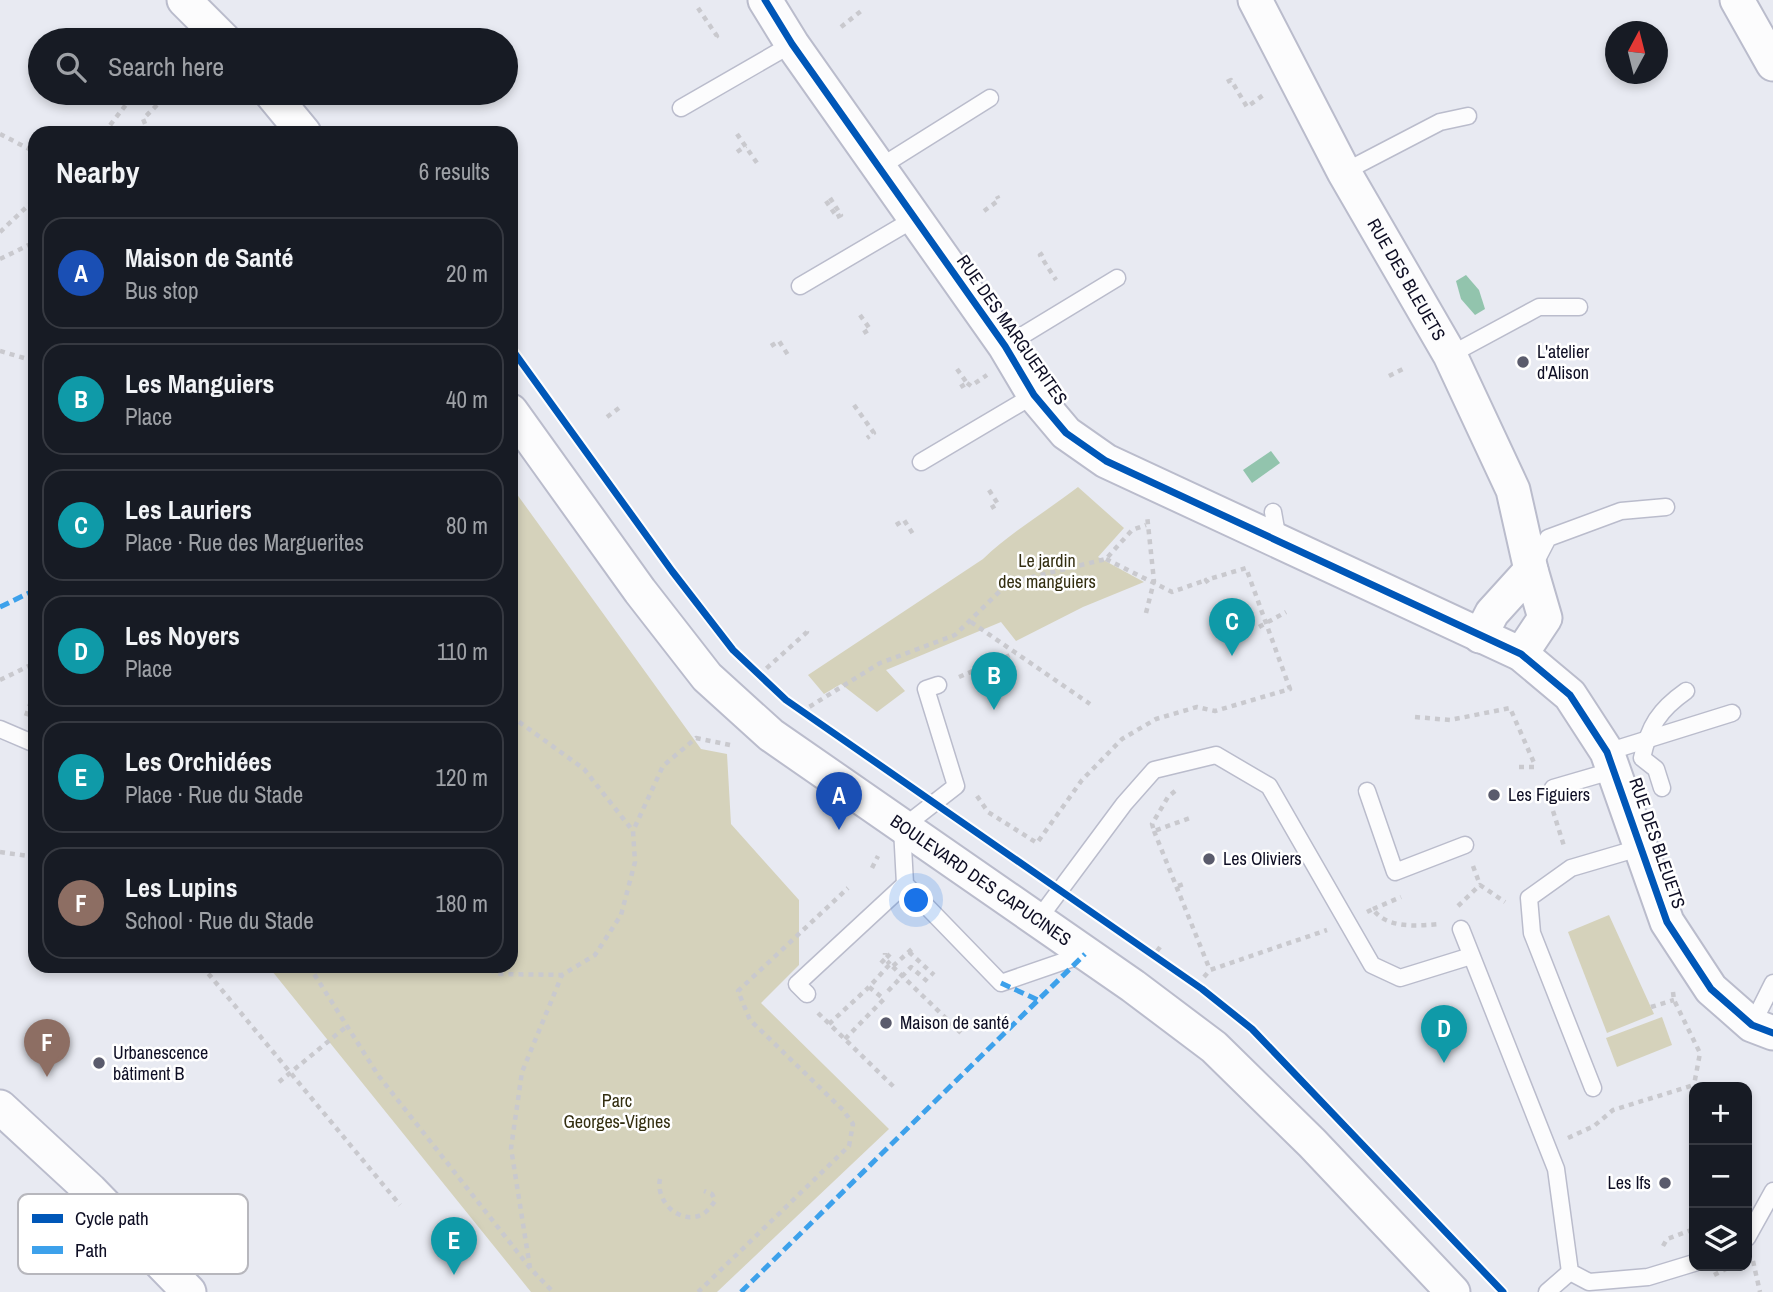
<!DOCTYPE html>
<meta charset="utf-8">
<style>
body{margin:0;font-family:"Archivo Narrow",sans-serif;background:#242831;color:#f1f3f6}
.controls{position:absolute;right:21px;bottom:21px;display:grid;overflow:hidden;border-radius:14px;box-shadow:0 4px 10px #0003}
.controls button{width:63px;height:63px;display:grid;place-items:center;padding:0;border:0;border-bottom:2px solid #363941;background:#171b24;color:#f1f3f6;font:35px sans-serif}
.compass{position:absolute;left:1605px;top:21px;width:63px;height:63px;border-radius:50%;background:#171b24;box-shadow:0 4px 10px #0003;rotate:7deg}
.you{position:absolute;left:917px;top:901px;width:24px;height:24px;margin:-18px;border:5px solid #fff;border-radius:50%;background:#1a73e8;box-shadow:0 0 0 10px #1a73e833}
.badge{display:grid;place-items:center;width:46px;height:46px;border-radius:50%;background:#adafb8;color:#fff;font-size:23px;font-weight:700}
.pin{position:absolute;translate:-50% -58px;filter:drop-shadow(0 2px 4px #0008)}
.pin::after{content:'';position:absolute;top:37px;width:24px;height:21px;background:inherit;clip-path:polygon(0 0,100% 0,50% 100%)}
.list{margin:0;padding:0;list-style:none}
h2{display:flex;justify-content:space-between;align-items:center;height:91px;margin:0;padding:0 28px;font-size:30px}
h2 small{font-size:23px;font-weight:400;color:#9ea1a6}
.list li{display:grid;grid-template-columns:46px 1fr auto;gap:21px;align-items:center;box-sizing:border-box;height:112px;margin:0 14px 14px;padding:0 14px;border:2px solid #363941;border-radius:21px}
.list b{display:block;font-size:26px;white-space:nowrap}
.list p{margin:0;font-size:23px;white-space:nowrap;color:#9ea1a6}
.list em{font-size:23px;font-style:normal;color:#9ea1a6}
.icon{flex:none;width:38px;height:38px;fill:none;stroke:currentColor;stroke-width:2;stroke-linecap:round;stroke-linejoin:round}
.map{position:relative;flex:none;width:1773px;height:1292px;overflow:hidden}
.search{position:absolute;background:#171b24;box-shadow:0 4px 10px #0003;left:28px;top:28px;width:490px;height:77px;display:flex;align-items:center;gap:18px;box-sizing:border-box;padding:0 24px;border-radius:38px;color:#9ea1a6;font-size:26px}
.panel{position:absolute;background:#171b24;box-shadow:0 4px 10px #0003;left:28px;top:126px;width:490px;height:847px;border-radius:21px}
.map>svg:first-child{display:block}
.green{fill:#d5d2bb}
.water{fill:#92c4ad}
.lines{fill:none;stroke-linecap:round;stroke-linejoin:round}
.service-casing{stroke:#babccc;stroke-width:19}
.minor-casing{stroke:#babccc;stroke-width:37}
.path{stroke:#c9c9ce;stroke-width:4.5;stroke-dasharray:5 5;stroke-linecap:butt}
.service{stroke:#fcfcfd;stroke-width:16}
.minor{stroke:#fcfcfd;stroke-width:33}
.quiet{stroke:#3da1eb;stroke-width:5;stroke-dasharray:10 5;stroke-linecap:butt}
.cycleway-casing{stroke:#fff;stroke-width:11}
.cycleway{stroke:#0057b8;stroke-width:7}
.poi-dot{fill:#5a5b6c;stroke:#fff;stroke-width:2.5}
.labels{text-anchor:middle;stroke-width:5;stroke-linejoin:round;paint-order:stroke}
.street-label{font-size:18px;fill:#0e0e24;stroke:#fff}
.poi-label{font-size:18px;fill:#0e0e24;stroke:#fff;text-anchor:start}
.park-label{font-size:18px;fill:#332e10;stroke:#fff}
.key{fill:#fff;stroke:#b7b7bd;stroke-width:2}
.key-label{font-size:19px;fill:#0e0e24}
</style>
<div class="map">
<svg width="1773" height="1292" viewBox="0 0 1773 1292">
<rect width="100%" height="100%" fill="#e8eaf2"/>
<g class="green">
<polygon points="511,486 701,749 727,754 731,824 799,900 799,965 761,1003 889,1129 717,1292 531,1292 268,966 511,966"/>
<path d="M1078 487 1124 528 1098 557 1144 582 1083 607 1016 641 1001 622 886 670 905 691 877 712 841 684 824 694 808 675 983 559C1011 532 1047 511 1078 487Z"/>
<polygon points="1609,915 1654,1014 1607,1033 1568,932"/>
<polygon points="1662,1017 1672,1045 1617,1067 1606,1038"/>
</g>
<g class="water">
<polygon points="1466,275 1479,290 1485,309 1475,315 1461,299 1456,281"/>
<polygon points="1271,451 1280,463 1252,483 1243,470"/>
</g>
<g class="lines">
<defs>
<g id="service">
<polyline points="681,108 792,44"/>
<polyline points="880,167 990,98"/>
<polyline points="1344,172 1440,122 1468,116"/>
<polyline points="800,286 914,219"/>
<polyline points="1005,346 1117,278"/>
<polyline points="1450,355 1539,307 1579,307"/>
<polyline points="921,462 1034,395"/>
<polyline points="1273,512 1278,540"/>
<polyline points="1534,565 1548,538 1621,511 1666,507"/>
<polyline points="938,685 926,689 956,786 902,828 905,884 1001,983 1085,954"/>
<polyline points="0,729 35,744"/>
<polyline points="1607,752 1732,713"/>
<polyline points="1553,788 1615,770"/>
<path d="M1662 788 1656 769 1642 758C1649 726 1659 710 1686 691"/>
<polyline points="1367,791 1395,872 1465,845"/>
<polyline points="1037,921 1124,804 1154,770 1216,755 1269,786 1372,965 1400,978 1471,956"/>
<polyline points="1461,929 1556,1169 1570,1272 1589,1282 1648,1277 1694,1263"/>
<polyline points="807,994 797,984 905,884"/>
<polyline points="1752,1025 1773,983"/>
<polyline points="1593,1088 1532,933 1529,898 1571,868 1639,848"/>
<polyline points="1747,1238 1773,1191"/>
<polyline points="1547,1292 1570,1272"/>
</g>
<g id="minor">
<polyline points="184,0 224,40"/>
<polyline points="765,0 792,44 1005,346 1034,395 1066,433 1106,461 1521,654 1570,695 1607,752 1667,922 1711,989 1752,1025 1773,1033"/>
<path id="s1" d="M1255 0 1344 172 1450 355 1513 490 1531 570"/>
<polyline points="1737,0 1773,64"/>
<polyline points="271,93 304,133"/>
<path id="s2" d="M511 411 640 591 707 677 771 735 1133 986 1214 1047 1312 1143 1453 1292"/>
<polyline points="1480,636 1492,613 1531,570 1545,618 1521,654"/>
<polyline points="0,1107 90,1190 189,1292"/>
</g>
</defs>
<use href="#service" class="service-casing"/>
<use href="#minor" class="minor-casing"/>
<g class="path">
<polyline points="698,8 717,36 713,39"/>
<polyline points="841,27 861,11"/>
<polyline points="1227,82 1231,80 1247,107 1266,93"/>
<polyline points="104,133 135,93"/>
<polyline points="149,133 143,119 169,93"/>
<polyline points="0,134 35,152"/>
<polyline points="737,134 757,163"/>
<polyline points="737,152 746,146"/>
<polyline points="830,198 841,215 835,218"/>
<polyline points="826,201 837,217"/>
<polyline points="984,211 999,200 997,196"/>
<polyline points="0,232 35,199"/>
<polyline points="1043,253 1040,255 1056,280"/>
<polyline points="0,259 35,242"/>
<polyline points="860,315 870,329 862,334"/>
<polyline points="771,346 779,341 788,355"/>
<polyline points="0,351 31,360"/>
<polyline points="957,369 967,383 959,388"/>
<polyline points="1389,376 1405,368"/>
<polyline points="967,383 971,386 987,375"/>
<polyline points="854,405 874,433 867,438"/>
<polyline points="607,417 623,405"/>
<polyline points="989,490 998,504 991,508"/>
<polyline points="896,525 904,520 913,534"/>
<polyline points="1106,559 1172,592 1206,580"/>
<polyline points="1146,613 1154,581 1147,515"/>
<polyline points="971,622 1090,704"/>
<polyline points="1259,627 1286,612"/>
<polyline points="759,675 807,632 806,628"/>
<polyline points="959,677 1015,653"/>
<polyline points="0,680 35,663"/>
<polyline points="801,712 880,663 955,635 1000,591 1020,580 1106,559 1132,530 1146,525"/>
<polyline points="26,716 35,690"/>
<polyline points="511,716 584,769 633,831"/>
<polyline points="1415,717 1450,720 1510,708 1535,765"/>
<polyline points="1519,767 1536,767"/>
<polyline points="1175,791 1168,797 1152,824 1154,831 1190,818 1191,821"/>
<polyline points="977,796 988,812 1037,843 1082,780 1122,739 1156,719 1197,707 1215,711 1290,689 1246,568 1206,580 1209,584"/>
<polyline points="1553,811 1564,846"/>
<polyline points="1154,831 1210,970"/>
<polyline points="0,852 35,857"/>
<polyline points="1473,866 1480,885"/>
<polyline points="872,868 878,856"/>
<polyline points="1178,886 1187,883"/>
<polyline points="1458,906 1480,885 1505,902"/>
<polyline points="1373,909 1401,897"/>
<path d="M1367 912 1373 909C1386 929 1418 926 1439 924"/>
<polyline points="909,952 934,975"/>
<polyline points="890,954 885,959 890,964"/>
<polyline points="1151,959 1160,947"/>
<polyline points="881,963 885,959 885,953"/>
<polyline points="202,966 400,1205"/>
<polyline points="309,966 378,1075 530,1268 553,1292"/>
<polyline points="480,966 500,974 562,975"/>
<polyline points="893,966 913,948"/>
<polyline points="1204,977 1210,970 1327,930"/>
<polyline points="888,991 911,967 928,982"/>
<polyline points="1673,992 1674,1000 1700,1053 1694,1085"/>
<polyline points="1651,1007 1674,1000"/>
<polyline points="818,1013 895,1088"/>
<polyline points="829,1024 869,987"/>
<polyline points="845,1039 884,999 869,987 890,964 961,1033"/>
<polyline points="279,1082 347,1026"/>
<polyline points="1568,1138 1594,1126 1613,1110 1694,1085"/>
<path d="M660 1179C655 1202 681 1226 703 1214 708 1211 712 1205 715 1201L712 1194 704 1191"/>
<polyline points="1663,1246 1667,1239 1694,1229"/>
<polyline points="1753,1261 1760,1292"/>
<polyline points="530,1268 511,1148 522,1072 562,975 595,955 621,915 635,862 633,831 663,766 696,738 730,745"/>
<polyline points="1714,1275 1732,1266"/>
<polyline points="698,1292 849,1146 853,1124 843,1110 750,1020 738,991 848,888"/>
</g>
<use href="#service" class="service"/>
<use href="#minor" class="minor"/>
<g class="quiet">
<polyline points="0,607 35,590"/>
<polyline points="1001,983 1040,1001"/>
<polyline points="741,1292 1085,954"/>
</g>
<defs>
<g id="cycleway">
<polyline points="765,0 792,44 1005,346 1034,395 1066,433 1106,461 1521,654 1570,695 1607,752 1667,922 1711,989 1752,1025 1773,1033"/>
<polyline points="511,348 672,571 733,650 786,700 1202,989 1252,1029 1503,1292"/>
</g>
</defs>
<use href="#cycleway" class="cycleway-casing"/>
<use href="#cycleway" class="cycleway"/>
</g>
<g class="poi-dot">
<circle cx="1523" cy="362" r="7"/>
<circle cx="1494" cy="795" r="7"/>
<circle cx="1209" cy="859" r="7"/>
<circle cx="886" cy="1023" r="7"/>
<circle cx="99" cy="1063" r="7"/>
<circle cx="1665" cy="1183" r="7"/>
</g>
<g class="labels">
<g class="street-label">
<text dy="6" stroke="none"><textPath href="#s1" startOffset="318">RUE DES BLEUETS</textPath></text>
<text transform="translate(1012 330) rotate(55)" y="6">RUE DES MARGUERITES</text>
<text transform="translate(1657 843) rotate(71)" y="6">RUE DES BLEUETS</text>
<text dy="6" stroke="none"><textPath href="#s2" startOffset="672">BOULEVARD DES CAPUCINES</textPath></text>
</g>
<g class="poi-label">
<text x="1537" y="358">L'atelier<tspan x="1537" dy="21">d'Alison</tspan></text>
<text x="1508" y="801">Les Figuiers</text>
<text x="1223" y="865">Les Oliviers</text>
<text x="900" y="1029">Maison de santé</text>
<text x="113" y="1059">Urbanescence<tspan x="113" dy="21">bâtiment B</tspan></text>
<text x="1651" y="1189" text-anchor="end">Les Ifs</text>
</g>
<g class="park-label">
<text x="1047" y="567">Le jardin<tspan x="1047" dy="21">des manguiers</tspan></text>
<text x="617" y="1107">Parc<tspan x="617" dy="21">Georges-Vignes</tspan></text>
</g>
</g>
<rect x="18" y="1194" width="230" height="80" rx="10" class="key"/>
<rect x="32" y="1214" width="31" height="9" fill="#0057b8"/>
<rect x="32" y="1246" width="31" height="8" fill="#3da1eb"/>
<g class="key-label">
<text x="75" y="1225">Cycle path</text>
<text x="75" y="1257">Path</text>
</g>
</svg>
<div class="controls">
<button>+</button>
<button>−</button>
<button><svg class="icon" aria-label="layers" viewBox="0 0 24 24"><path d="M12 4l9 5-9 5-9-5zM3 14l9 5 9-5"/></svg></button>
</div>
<svg class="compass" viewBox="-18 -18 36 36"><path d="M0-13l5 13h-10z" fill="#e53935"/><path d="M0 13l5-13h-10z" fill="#9ea1a6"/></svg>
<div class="you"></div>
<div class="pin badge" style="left:839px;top:830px;background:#1a4fb4">A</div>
<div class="pin badge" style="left:994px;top:710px;background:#0f9aa8">B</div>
<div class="pin badge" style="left:1232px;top:656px;background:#0f9aa8">C</div>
<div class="pin badge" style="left:1444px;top:1063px;background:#0f9aa8">D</div>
<div class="pin badge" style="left:454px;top:1275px;background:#0f9aa8">E</div>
<div class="pin badge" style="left:47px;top:1077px;background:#8d6e63">F</div>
<div class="search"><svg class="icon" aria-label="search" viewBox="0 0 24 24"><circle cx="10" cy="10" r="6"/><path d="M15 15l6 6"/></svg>Search here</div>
<section class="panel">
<h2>Nearby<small>6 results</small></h2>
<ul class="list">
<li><span class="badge" style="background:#1a4fb4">A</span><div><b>Maison de Santé</b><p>Bus stop</p></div><em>20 m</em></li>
<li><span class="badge" style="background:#0f9aa8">B</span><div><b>Les Manguiers</b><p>Place</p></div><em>40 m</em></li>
<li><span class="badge" style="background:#0f9aa8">C</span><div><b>Les Lauriers</b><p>Place · Rue des Marguerites</p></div><em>80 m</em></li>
<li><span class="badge" style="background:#0f9aa8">D</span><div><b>Les Noyers</b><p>Place</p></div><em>110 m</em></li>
<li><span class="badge" style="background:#0f9aa8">E</span><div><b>Les Orchidées</b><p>Place · Rue du Stade</p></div><em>120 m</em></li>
<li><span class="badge" style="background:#8d6e63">F</span><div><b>Les Lupins</b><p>School · Rue du Stade</p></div><em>180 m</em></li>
</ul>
</section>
</div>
